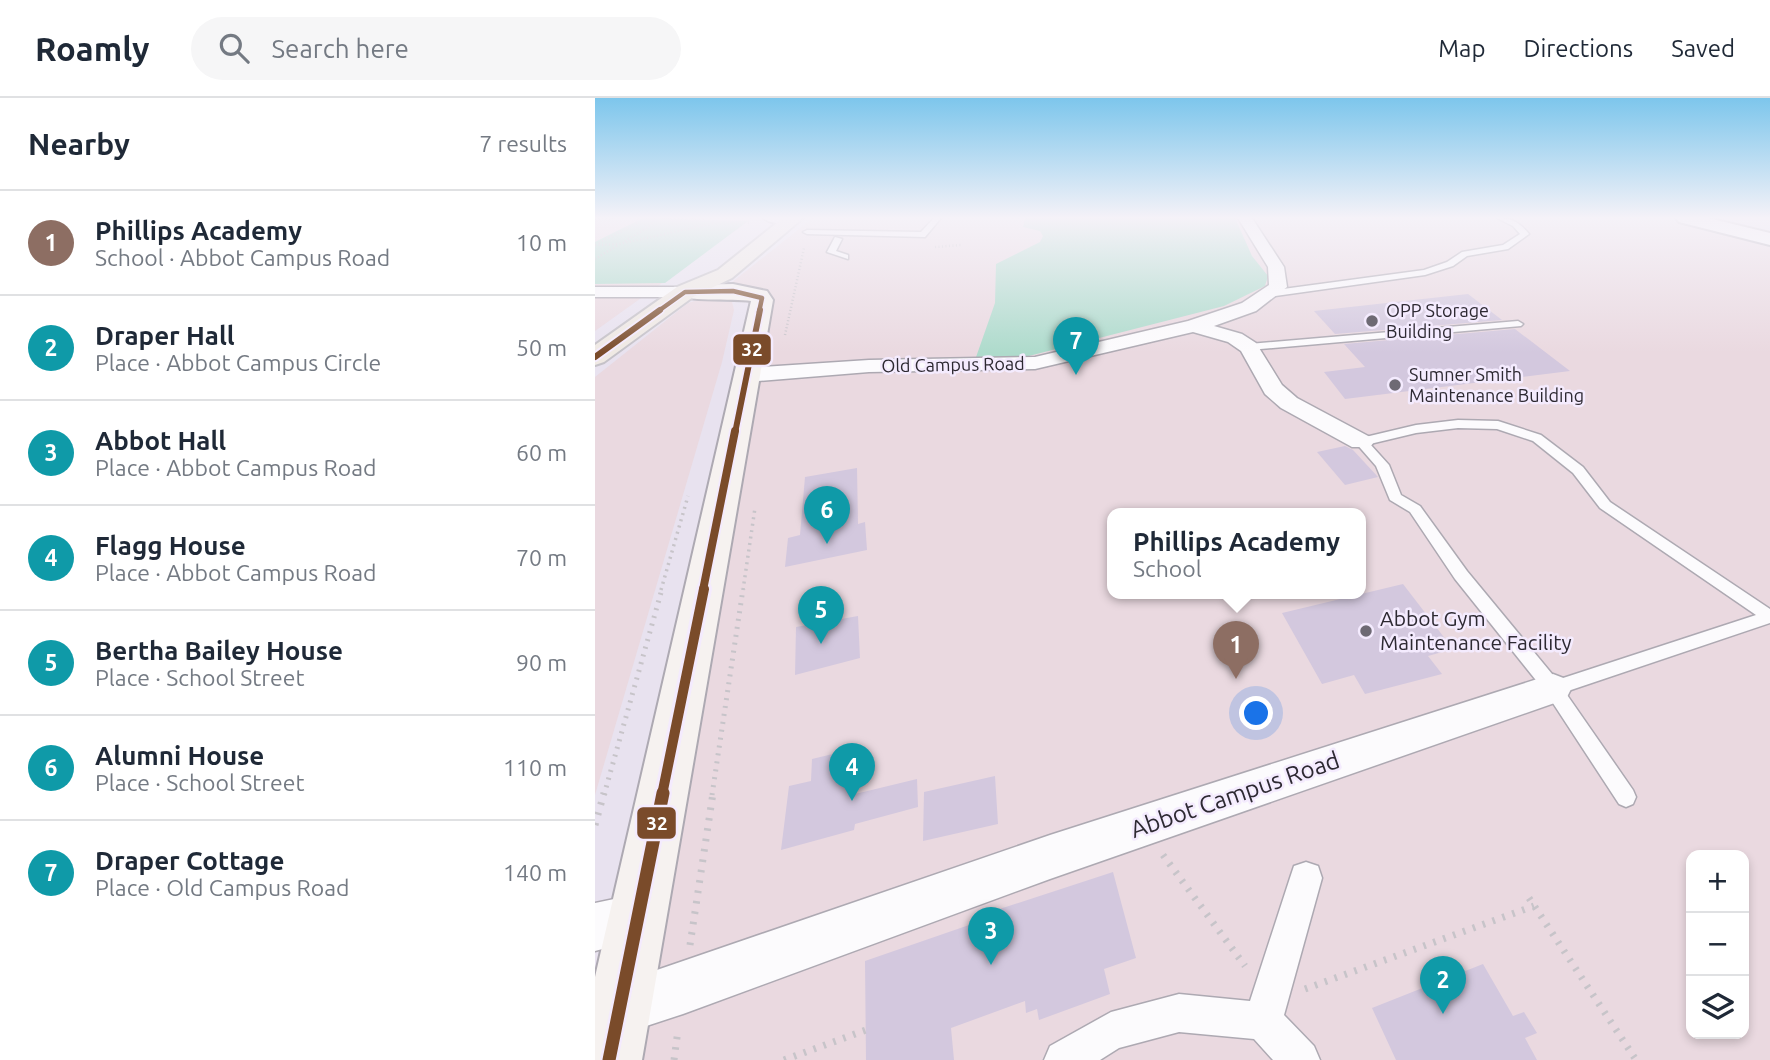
<!DOCTYPE html>
<meta charset="utf-8">
<style>
body{margin:0;font-family:Ubuntu,sans-serif;background:#f6f6f7;color:#1f2937}
.controls{position:absolute;right:21px;bottom:21px;display:grid;overflow:hidden;border-radius:14px;box-shadow:0 4px 10px #0003}
.controls button{width:63px;height:63px;display:grid;place-items:center;padding:0;border:0;border-bottom:2px solid #e0e1e3;background:#fff;color:#1f2937;font:35px sans-serif}
.you{position:absolute;left:662px;top:616px;width:24px;height:24px;margin:-18px;border:5px solid #fff;border-radius:50%;background:#1a73e8;box-shadow:0 0 0 10px #1a73e833}
.badge{display:grid;place-items:center;width:46px;height:46px;border-radius:50%;background:#ea580c;color:#fff;font-size:23px;font-weight:700}
.pin{position:absolute;translate:-50% -58px;filter:drop-shadow(0 2px 4px #0008)}
.pin::after{content:'';position:absolute;top:37px;width:24px;height:21px;background:inherit;clip-path:polygon(0 0,100% 0,50% 100%)}
.popup{position:absolute;left:512px;top:410px;width:259px;height:91px;box-sizing:border-box;display:grid;place-content:center;border-radius:14px;background:#fff;filter:drop-shadow(0 2px 5px #0005);font-size:23px;white-space:nowrap;color:#747a83}
.popup b{font-size:26px;color:#1f2937}
.popup::after{content:'';position:absolute;left:50%;top:100%;margin-left:-14px;border:14px solid transparent;border-top-color:#fff}
.list{margin:0;padding:0;list-style:none}
h2{display:flex;justify-content:space-between;align-items:center;height:91px;margin:0;padding:0 28px;font-size:30px}
h2 small{font-size:23px;font-weight:400;color:#747a83}
.list li{display:grid;grid-template-columns:46px 1fr auto;gap:21px;align-items:center;box-sizing:border-box;height:105px;padding:0 28px;border-top:2px solid #e0e1e3}
.list b{display:block;font-size:26px;white-space:nowrap}
.list p{margin:0;font-size:23px;white-space:nowrap;color:#747a83}
.list em{font-size:23px;font-style:normal;color:#747a83}
.icon{flex:none;width:38px;height:38px;fill:none;stroke:currentColor;stroke-width:2;stroke-linecap:round;stroke-linejoin:round}
.map{position:relative;flex:none;width:1175px;height:962px;overflow:hidden}
header{display:flex;align-items:center;gap:42px;box-sizing:border-box;height:98px;padding:0 35px;background:#fff;border-bottom:2px solid #e0e1e3}
header strong{font-size:33px}
nav{display:flex;gap:38px;margin-inline-start:auto;font-size:24px}
.search{width:490px;height:63px;background:#f6f6f7;display:flex;align-items:center;gap:18px;box-sizing:border-box;padding:0 24px;border-radius:38px;color:#747a83;font-size:26px}
main{display:flex}
aside{flex:1;background:#fff}
.map>svg:first-child{display:block}
.education{fill:#ead9e0;fill-rule:evenodd}
.green{fill:#aedbcc}
.building{fill:#d3c8de}
.lines{fill:none;stroke-linecap:round;stroke-linejoin:round}
.service-casing{stroke:#ada9b2;stroke-width:3}
.pedestrian-casing{stroke:#ada9b2;stroke-width:3}
.minor-casing{stroke:#ada9b2;stroke-width:3}
.tertiary-casing{stroke:#ada9b2;stroke-width:4}
.secondary-casing{stroke:#ada9b2;stroke-width:4}
.primary-casing{stroke:#c5c2c8;stroke-width:4}
.path-far3{stroke:#c7c4c9;stroke-width:2.5;stroke-dasharray:1 2.5;stroke-linecap:butt}
.path-far2{stroke:#c7c4c9;stroke-width:3.5;stroke-dasharray:2 4.5;stroke-linecap:butt}
.path-far1{stroke:#c7c4c9;stroke-width:5;stroke-dasharray:2 6;stroke-linecap:butt}
.path{stroke:#c7c4c9;stroke-width:7;stroke-dasharray:2.5 8;stroke-linecap:butt}
.service{fill:#fcfbfd;fill-rule:evenodd}
.pedestrian{fill:#fcfbfd;fill-rule:evenodd}
.minor{fill:#fcfbfd;fill-rule:evenodd}
.tertiary{fill:#fcfbfd;fill-rule:evenodd}
.secondary{fill:#f6f2f0;fill-rule:evenodd}
.primary{fill:#efe9e4;fill-rule:evenodd}
.bus-1-far4-casing{stroke:#f4ebfe;stroke-width:7}
.bus-1-far3-casing{stroke:#f4ebfe;stroke-width:10}
.bus-1-far2-casing{stroke:#f4ebfe;stroke-width:12}
.bus-1-far1-casing{stroke:#f4ebfe;stroke-width:16}
.bus-1-casing{stroke:#f4ebfe;stroke-width:18}
.bus-1-far4{stroke:#7a4b2a;stroke-width:4.5}
.bus-1-far3{stroke:#7a4b2a;stroke-width:6}
.bus-1-far2{stroke:#7a4b2a;stroke-width:8}
.bus-1-far1{stroke:#7a4b2a;stroke-width:10}
.bus-1{stroke:#7a4b2a;stroke-width:13}
.poi-dot{fill:#6e6a74;stroke:#f4ebfe;stroke-width:2.5}
.labels{text-anchor:middle;stroke-width:5;stroke-linejoin:round;paint-order:stroke}
.far-poi-label{font-size:18px;fill:#2d2932;stroke:#f4ebfe;text-anchor:start}
.far-street-label{font-size:18px;fill:#2d2932;stroke:#f4ebfe}
.poi-label{font-size:21px;fill:#2d2932;stroke:#f4ebfe;text-anchor:start}
.near-street-label{font-size:24px;fill:#2d2932;stroke:#f4ebfe}
.line-badge{stroke:#f4ebfe;stroke-width:2.5}
.badge-label{font-size:19px;text-anchor:middle;font-weight:bold;fill:#fff}
</style>
<header>
<strong>Roamly</strong>
<div class="search"><svg class="icon" aria-label="search" viewBox="0 0 24 24"><circle cx="10" cy="10" r="6"/><path d="M15 15l6 6"/></svg>Search here</div>
<nav><a>Map</a><a>Directions</a><a>Saved</a></nav>
</header>
<main>
<aside>
<h2>Nearby<small>7 results</small></h2>
<ul class="list">
<li><span class="badge" style="background:#8d6e63">1</span><div><b>Phillips Academy</b><p>School · Abbot Campus Road</p></div><em>10 m</em></li>
<li><span class="badge" style="background:#0f9aa8">2</span><div><b>Draper Hall</b><p>Place · Abbot Campus Circle</p></div><em>50 m</em></li>
<li><span class="badge" style="background:#0f9aa8">3</span><div><b>Abbot Hall</b><p>Place · Abbot Campus Road</p></div><em>60 m</em></li>
<li><span class="badge" style="background:#0f9aa8">4</span><div><b>Flagg House</b><p>Place · Abbot Campus Road</p></div><em>70 m</em></li>
<li><span class="badge" style="background:#0f9aa8">5</span><div><b>Bertha Bailey House</b><p>Place · School Street</p></div><em>90 m</em></li>
<li><span class="badge" style="background:#0f9aa8">6</span><div><b>Alumni House</b><p>Place · School Street</p></div><em>110 m</em></li>
<li><span class="badge" style="background:#0f9aa8">7</span><div><b>Draper Cottage</b><p>Place · Old Campus Road</p></div><em>140 m</em></li>
</ul>
</aside>
<div class="map">
<svg width="1175" height="962" viewBox="0 0 1175 962">
<rect width="100%" height="100%" fill="#e8e2ef"/>
<g class="education">
<polygon points="0,120 158,120 0,233"/>
<path d="M218 120H1065L1175 146V962H35L177 201 176 196 166 191 131 189ZM517 415H765V495H517ZM1096 757H1149V936H1096Z"/>
<polygon points="103,202 137,204 139,212 127,264 0,697 0,279 93,205"/>
</g>
<g class="green">
<polygon points="48,120 153,123 70,185 0,186 0,144"/>
<polygon points="430,120 640,120 657,158 673,178 670,188 629,208 430,259 380,262 400,205 401,166 445,144 448,138 445,133 428,129"/>
</g>
<g class="building">
<polygon points="873,196 907,222 740,236 719,213"/>
<polygon points="920,231 975,273 750,301 729,274 770,269 749,246"/>
<polygon points="750,348 758,352 783,379 750,387 722,354"/>
<polygon points="262,370 263,426 270,424 272,452 190,469 193,440 205,437 210,379"/>
<polygon points="808,486 858,551 833,558 847,576 770,596 759,577 727,586 687,515"/>
<polygon points="263,518 265,560 200,577 201,529"/>
<polygon points="246,654 246,663 262,660 260,696 322,681 323,709 260,726 259,732 186,752 194,688 216,683 217,661"/>
<polygon points="400,678 403,726 328,743 329,694"/>
<polygon points="518,774 541,860 509,871 515,896 444,922 442,911 431,915 430,903 356,930 359,962 271,962 270,863 377,826 377,820"/>
<polygon points="888,866 918,918 929,914 942,935 930,940 942,962 801,962 777,910"/>
</g>
<g class="lines">
<defs>
<g id="service">
<polygon points="339,120 346,120 330,139 212,136 208,134 212,132 326,134"/>
<path d="M902 120C917 120 924 124 934 136L913 151 872 158 858 168 830 177 674 199 669 196 674 193 829 172 852 164 867 154 908 147 925 136 918 128Z"/>
<polygon points="240,139 247,141 241,153 253,157 253,161 232,154"/>
<polygon points="923,223 928,226 926,228 654,252 649,249 654,246"/>
<path d="M863 322 903 323 946 337 988 369 1015 404 1175 511V525L970 594 1038 692 1041 699 1038 706 1031 709 1024 706 952 596 860 481 815 414 795 402 781 368 760 344 762 341 821 327ZM863 330 902 331 938 343 978 375 1005 410 1161 517 962 582 872 473 825 408 806 397 794 367 775 346 821 335Z"/>
</g>
<polygon id="pedestrian" points="711,764 723,768 727,780 689,917 719,948 725,962 678,962 659,941 584,934 524,950 505,962 449,962 455,948 516,914 584,896 655,903 695,780 699,768"/>
<g id="minor">
<path d="M168 120H205C197 127 176 127 168 120Z"/>
<polygon points="643,120 657,120 689,169 692,189 661,213 619,228 647,236 661,245 687,287 702,300 775,339 779,344 775,349 757,349 686,310 670,296 646,253 633,244 598,234 440,271 274,274 151,284 140,277 151,270 274,262 440,259 593,223 647,205 674,187 673,169"/>
<polygon points="0,189 90,189 99,194 90,199 0,199"/>
<polygon points="958,576 971,581 976,591 971,601 455,781 88,916 24,937 6,929 0,907 6,893 24,885 455,737"/>
<polygon points="43,796 60,803 67,820 60,837 0,853 0,805"/>
</g>
<polygon id="tertiary" points="1081,120 1113,120 1175,135 1175,147 1084,124"/>
<path id="secondary" d="M138 186 172 193 178 202 47 962H0V879L156 203C139 200 86 205 79 194L90 187Z"/>
<polygon id="primary" points="188,120 208,120 137,180 98,199 9,264 0,267 0,247 82,189 123,172"/>
</defs>
<use href="#service" class="service-casing"/>
<use href="#pedestrian" class="pedestrian-casing"/>
<use href="#minor" class="minor-casing"/>
<use href="#tertiary" class="tertiary-casing"/>
<use href="#secondary" class="secondary-casing"/>
<use href="#primary" class="primary-casing"/>
<g class="path-far3">
<polyline points="69,120 154,125"/>
<polyline points="0,122 20,120"/>
<polyline points="30,143 55,128 60,120"/>
<polyline points="4,145 42,125 42,120"/>
<polyline points="0,147 24,146 124,124"/>
<polyline points="340,149 366,147"/>
<polyline points="0,161 23,147"/>
<polyline points="190,237 209,150"/>
</g>
<g class="path-far2">
<polyline points="66,492 93,398"/>
<polyline points="148,492 160,410"/>
</g>
<g class="path-far1">
<polyline points="9,697 67,491"/>
<polyline points="117,697 148,491"/>
</g>
<g class="path">
<polyline points="0,727 9,695"/>
<polyline points="568,757 650,868"/>
<polyline points="934,800 1041,962"/>
<polyline points="95,847 118,695"/>
<polyline points="710,891 939,808"/>
<polyline points="79,962 83,932"/>
<polyline points="189,962 271,932"/>
</g>
<use href="#service" class="service"/>
<use href="#pedestrian" class="pedestrian"/>
<use href="#minor" class="minor"/>
<use href="#tertiary" class="tertiary"/>
<use href="#secondary" class="secondary"/>
<use href="#primary" class="primary"/>
<defs>
<polyline id="bus-1-far4" points="62,214 90,194 138,193 167,200 164,214"/>
<g id="bus-1-far3">
<polyline points="0,259 65,212"/>
<polyline points="140,335 165,212"/>
</g>
<polyline id="bus-1-far2" points="108,492 140,333"/>
<polyline id="bus-1-far1" points="67,697 109,491"/>
<polyline id="bus-1" points="14,962 68,695"/>
</defs>
<use href="#bus-1-far4" class="bus-1-far4-casing"/>
<use href="#bus-1-far3" class="bus-1-far3-casing"/>
<use href="#bus-1-far2" class="bus-1-far2-casing"/>
<use href="#bus-1-far1" class="bus-1-far1-casing"/>
<use href="#bus-1" class="bus-1-casing"/>
<use href="#bus-1-far4" class="bus-1-far4"/>
<use href="#bus-1-far3" class="bus-1-far3"/>
<use href="#bus-1-far2" class="bus-1-far2"/>
<use href="#bus-1-far1" class="bus-1-far1"/>
<use href="#bus-1" class="bus-1"/>
</g>
<linearGradient id="sky" x2="0" y2="1"><stop stop-color="#7dc6ec"/><stop offset="0.47" stop-color="#f5f2f8"/><stop offset="1" stop-color="#f5f2f8" stop-opacity="0"/></linearGradient>
<rect width="1175" height="255" fill="url(#sky)"/>
<g class="poi-dot">
<circle cx="777" cy="223" r="7"/>
<circle cx="800" cy="287" r="7"/>
<circle cx="771" cy="533" r="7"/>
</g>
<g class="labels">
<g class="far-poi-label">
<text x="791" y="219">OPP Storage<tspan x="791" dy="21">Building</tspan></text>
<text x="814" y="283">Sumner Smith<tspan x="814" dy="21">Maintenance Building</tspan></text>
</g>
<g class="far-street-label">
<text transform="translate(358 267) rotate(-1)" y="6">Old Campus Road</text>
</g>
<g class="poi-label">
<text x="785" y="528">Abbot Gym<tspan x="785" dy="24">Maintenance Facility</tspan></text>
</g>
<g class="near-street-label">
<text transform="translate(640 697) rotate(-19)" y="8">Abbot Campus Road</text>
</g>
</g>
<g class="line-badge">
<rect x="137" y="235" width="40" height="33" rx="7" fill="#7a4b2a"/>
<rect x="41" y="708" width="41" height="34" rx="7" fill="#7a4b2a"/>
</g>
<g class="badge-label">
<text x="157" y="258">32</text>
<text x="62" y="732">32</text>
</g>
</svg>
<div class="controls">
<button>+</button>
<button>−</button>
<button><svg class="icon" aria-label="layers" viewBox="0 0 24 24"><path d="M12 4l9 5-9 5-9-5zM3 14l9 5 9-5"/></svg></button>
</div>
<div class="you"></div>
<div class="pin badge" style="left:641px;top:581px;background:#8d6e63">1</div>
<div class="popup"><b>Phillips Academy</b>School</div>
<div class="pin badge" style="left:848px;top:916px;background:#0f9aa8">2</div>
<div class="pin badge" style="left:396px;top:867px;background:#0f9aa8">3</div>
<div class="pin badge" style="left:257px;top:703px;background:#0f9aa8">4</div>
<div class="pin badge" style="left:226px;top:546px;background:#0f9aa8">5</div>
<div class="pin badge" style="left:232px;top:446px;background:#0f9aa8">6</div>
<div class="pin badge" style="left:481px;top:277px;background:#0f9aa8">7</div>
</div>
</main>
